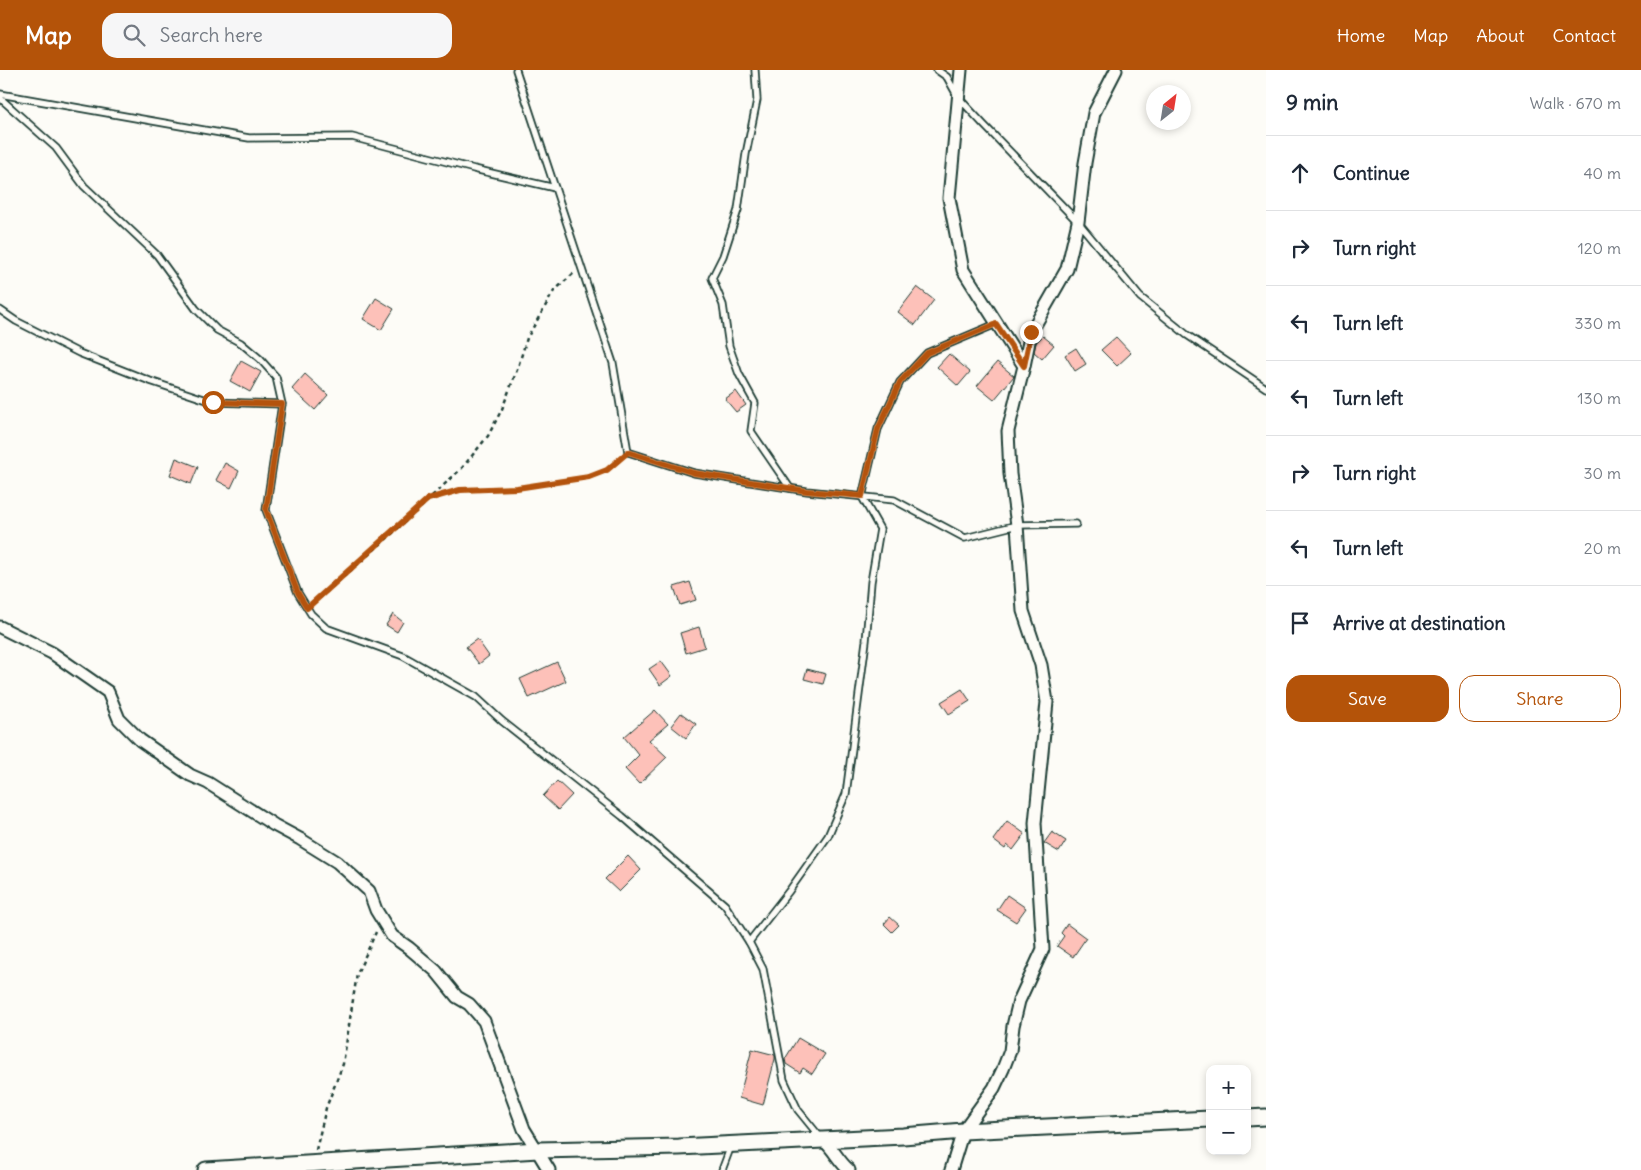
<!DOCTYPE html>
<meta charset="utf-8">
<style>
body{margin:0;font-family:Delius,sans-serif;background:#f6f6f7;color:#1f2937}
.controls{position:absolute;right:15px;bottom:15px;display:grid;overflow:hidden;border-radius:10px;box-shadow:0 2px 8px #0003}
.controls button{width:45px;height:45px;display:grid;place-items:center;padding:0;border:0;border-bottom:1px solid #e0e1e3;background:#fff;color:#1f2937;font:25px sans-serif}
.compass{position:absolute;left:1146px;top:15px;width:45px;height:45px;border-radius:50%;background:#fff;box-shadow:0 2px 8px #0003;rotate:30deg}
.stop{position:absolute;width:15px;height:15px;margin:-11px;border:4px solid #b45309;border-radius:50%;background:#fff}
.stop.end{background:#b45309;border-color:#fff;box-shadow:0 1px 5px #0008}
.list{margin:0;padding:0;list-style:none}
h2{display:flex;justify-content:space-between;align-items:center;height:65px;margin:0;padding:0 20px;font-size:21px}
h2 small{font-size:16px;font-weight:400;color:#747a83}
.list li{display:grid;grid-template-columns:32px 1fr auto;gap:15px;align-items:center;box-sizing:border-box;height:75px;padding:0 20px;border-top:1px solid #e0e1e3}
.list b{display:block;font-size:19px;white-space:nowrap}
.list em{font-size:16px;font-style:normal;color:#747a83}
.actions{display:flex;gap:10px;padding:15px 20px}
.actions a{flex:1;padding:11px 0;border:1px solid #b45309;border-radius:15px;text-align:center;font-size:18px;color:#b45309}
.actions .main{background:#b45309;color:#fff}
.icon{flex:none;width:28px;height:28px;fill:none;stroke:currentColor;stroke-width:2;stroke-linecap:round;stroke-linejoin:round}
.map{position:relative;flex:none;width:1266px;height:1100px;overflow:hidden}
header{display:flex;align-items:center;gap:30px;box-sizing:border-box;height:70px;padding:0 25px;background:#b45309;color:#fff}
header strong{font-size:24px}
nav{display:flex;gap:28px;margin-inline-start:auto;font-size:18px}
.search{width:350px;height:45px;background:#f6f6f7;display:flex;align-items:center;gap:12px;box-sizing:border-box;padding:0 18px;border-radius:15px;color:#747a83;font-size:19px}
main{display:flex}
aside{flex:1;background:#fff}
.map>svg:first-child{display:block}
.building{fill:#fdc1b9;stroke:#1f3d34}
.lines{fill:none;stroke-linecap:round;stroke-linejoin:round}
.lane-casing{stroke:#1f3d34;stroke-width:9}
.street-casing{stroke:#1f3d34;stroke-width:15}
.secondary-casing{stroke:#1f3d34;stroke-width:19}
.path{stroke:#1f3d34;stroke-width:2.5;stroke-dasharray:4 4;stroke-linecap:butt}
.lane{stroke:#fdfcf7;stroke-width:5.5}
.street{stroke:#fdfcf7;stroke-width:11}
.secondary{stroke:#fdfcf7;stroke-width:15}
.route{stroke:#b45309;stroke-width:6}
</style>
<header>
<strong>Map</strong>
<div class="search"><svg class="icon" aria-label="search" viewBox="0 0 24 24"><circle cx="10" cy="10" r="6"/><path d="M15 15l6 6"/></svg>Search here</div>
<nav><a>Home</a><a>Map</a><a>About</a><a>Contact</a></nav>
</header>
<main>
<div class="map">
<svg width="1266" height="1100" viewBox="0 0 1266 1100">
<rect width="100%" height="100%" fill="#fdfcf7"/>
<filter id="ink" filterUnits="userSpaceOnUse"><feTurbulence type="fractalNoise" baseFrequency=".02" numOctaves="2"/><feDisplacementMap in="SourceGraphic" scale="10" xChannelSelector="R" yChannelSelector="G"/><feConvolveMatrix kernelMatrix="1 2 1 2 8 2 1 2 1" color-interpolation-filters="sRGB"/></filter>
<g filter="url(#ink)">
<g class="building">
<polygon points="917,217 934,230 915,255 898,242"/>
<polygon points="376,228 394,239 381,260 363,249"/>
<polygon points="1043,266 1054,275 1042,289 1034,282 1036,273"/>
<polygon points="1116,267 1131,283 1117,296 1101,280"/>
<polygon points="1076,278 1086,294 1075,301 1065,285"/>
<polygon points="949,284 970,302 958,316 937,297"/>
<polygon points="241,291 261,302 250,322 230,311"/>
<polygon points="997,292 1014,306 994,330 977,316"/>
<polygon points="305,304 328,325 315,340 292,319"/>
<polygon points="736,321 746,335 736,342 725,329"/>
<polygon points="176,388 198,397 191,414 170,405"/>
<polygon points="225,393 239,401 231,418 216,410"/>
<polygon points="690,512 696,530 680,535 674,517"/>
<polygon points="393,544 403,552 397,562 386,555"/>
<polygon points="699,557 705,577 686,583 680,563"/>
<polygon points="477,569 489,586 479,594 466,577"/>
<polygon points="661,591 672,606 660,615 649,599"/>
<polygon points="557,592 566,611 529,628 520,609"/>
<polygon points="807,599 826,604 823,614 804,609"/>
<polygon points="962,619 970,631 949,644 941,632"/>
<polygon points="655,640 668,654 649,670 667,687 639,714 625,699 639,685 624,667"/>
<polygon points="681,643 696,654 686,668 671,656"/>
<polygon points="557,711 572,725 558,740 543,726"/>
<polygon points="1007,751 1025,764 1013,780 1007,775 1005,779 993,770"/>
<polygon points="1052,762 1066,771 1059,782 1044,773"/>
<polygon points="628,786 641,800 619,822 605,809"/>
<polygon points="1007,825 1026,838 1016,852 997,840"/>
<polygon points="890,847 899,855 892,862 884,854"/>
<polygon points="1067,854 1086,868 1073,887 1057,876 1064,866 1061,863"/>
<polygon points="798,968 825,984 812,1004 803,998 800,1003 786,994 785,989"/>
<polygon points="752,979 775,985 775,989 763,1035 739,1028"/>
</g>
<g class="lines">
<defs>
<g id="lane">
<polyline points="516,0 613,293 628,382 694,403 807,421 894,430 965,468 1017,455 1076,454"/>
<polyline points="755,0 757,30 746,84 738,140 723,186 712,208 723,235 729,276 739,304 755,333 751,361 790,418"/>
<polyline points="937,0 947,7 958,27 984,55 1078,152 1140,227 1187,265 1266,318"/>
<polyline points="0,24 249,68 352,67 474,99 555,118"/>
<polyline points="0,28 56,78 84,116 157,185 196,239 217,260 241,273 260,289 276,307 282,334 266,440 298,523 311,544 326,558 403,586 476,627 502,651 622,746 725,835 749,872 763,899 784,1010 798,1040 820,1067"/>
<polyline points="0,240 16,251 79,283 150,311 213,332 282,334"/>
<polyline points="749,872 789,821 828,766 846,724 866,571 871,512 880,459 862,427 878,359 900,312 927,283 996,254"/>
<polyline points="722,1100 731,1076"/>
</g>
<g id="street">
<polyline points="1024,296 1031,262 1067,199 1078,152 1085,93 1094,43 1116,0"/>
<polyline points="0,557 52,583 108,622 119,649 140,670 190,705 208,713 274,755 300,769 337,792 369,821 376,840 392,866 409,878 436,901 457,927 469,934 484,951 524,1059 549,1100"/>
<path d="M823 1070C834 1079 838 1091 849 1100"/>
<polyline points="951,1100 963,1061 994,1018 1003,999 1010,981 1013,956 1019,931 1043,879 1035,753 1047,632 1041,595 1023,541 1017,455 1010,404 1008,361 1024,296 963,200 949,128 961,0"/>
</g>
<g id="secondary">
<polyline points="1247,1048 1266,1047"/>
<polyline points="206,1100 538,1080 679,1077 823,1070 903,1066 963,1061 1210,1049"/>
</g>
</defs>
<use href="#lane" class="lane-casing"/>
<use href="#street" class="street-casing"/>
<use href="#secondary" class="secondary-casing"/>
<g class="path">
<polyline points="430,429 460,420 517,418 589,407 607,400 622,388"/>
<polyline points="313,533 386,469 462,398 488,366 502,339 517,300 527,268 554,221 574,203"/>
<polyline points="316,1080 326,1038 343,994 357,904 376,862"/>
</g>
<use href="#lane" class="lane"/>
<use href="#street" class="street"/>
<use href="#secondary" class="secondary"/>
</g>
</g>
<g class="lines" filter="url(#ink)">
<polyline class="route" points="213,332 282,334 266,440 298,523 307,538 428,429 460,420 517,418 589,407 607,400 628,382 694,403 807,421 862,426 878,359 900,312 927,283 996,254 1024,296 1031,262"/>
</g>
</svg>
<div class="controls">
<button>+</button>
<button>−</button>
</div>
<svg class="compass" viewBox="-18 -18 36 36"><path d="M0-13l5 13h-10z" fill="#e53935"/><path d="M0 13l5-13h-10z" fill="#747a83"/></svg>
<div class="stop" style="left:213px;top:332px"></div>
<div class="stop end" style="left:1031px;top:262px"></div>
</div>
<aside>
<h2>9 min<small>Walk · 670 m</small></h2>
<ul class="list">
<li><svg class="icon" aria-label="ahead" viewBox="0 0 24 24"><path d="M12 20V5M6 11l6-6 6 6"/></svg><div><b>Continue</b></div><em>40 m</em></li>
<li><svg class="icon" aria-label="right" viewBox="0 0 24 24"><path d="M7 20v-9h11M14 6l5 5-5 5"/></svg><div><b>Turn right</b></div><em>120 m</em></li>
<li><svg class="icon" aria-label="left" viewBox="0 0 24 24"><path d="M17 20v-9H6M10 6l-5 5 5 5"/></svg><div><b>Turn left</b></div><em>330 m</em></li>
<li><svg class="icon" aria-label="left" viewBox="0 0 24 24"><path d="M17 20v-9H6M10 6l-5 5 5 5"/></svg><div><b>Turn left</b></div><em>130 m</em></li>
<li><svg class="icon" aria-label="right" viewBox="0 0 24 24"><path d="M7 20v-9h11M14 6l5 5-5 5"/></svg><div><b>Turn right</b></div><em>30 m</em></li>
<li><svg class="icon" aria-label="left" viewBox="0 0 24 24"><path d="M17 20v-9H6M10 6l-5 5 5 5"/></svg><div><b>Turn left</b></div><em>20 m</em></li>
<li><svg class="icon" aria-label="arrive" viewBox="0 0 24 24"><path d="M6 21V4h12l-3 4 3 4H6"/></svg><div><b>Arrive at destination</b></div></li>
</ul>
<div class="actions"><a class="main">Save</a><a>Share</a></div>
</aside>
</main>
